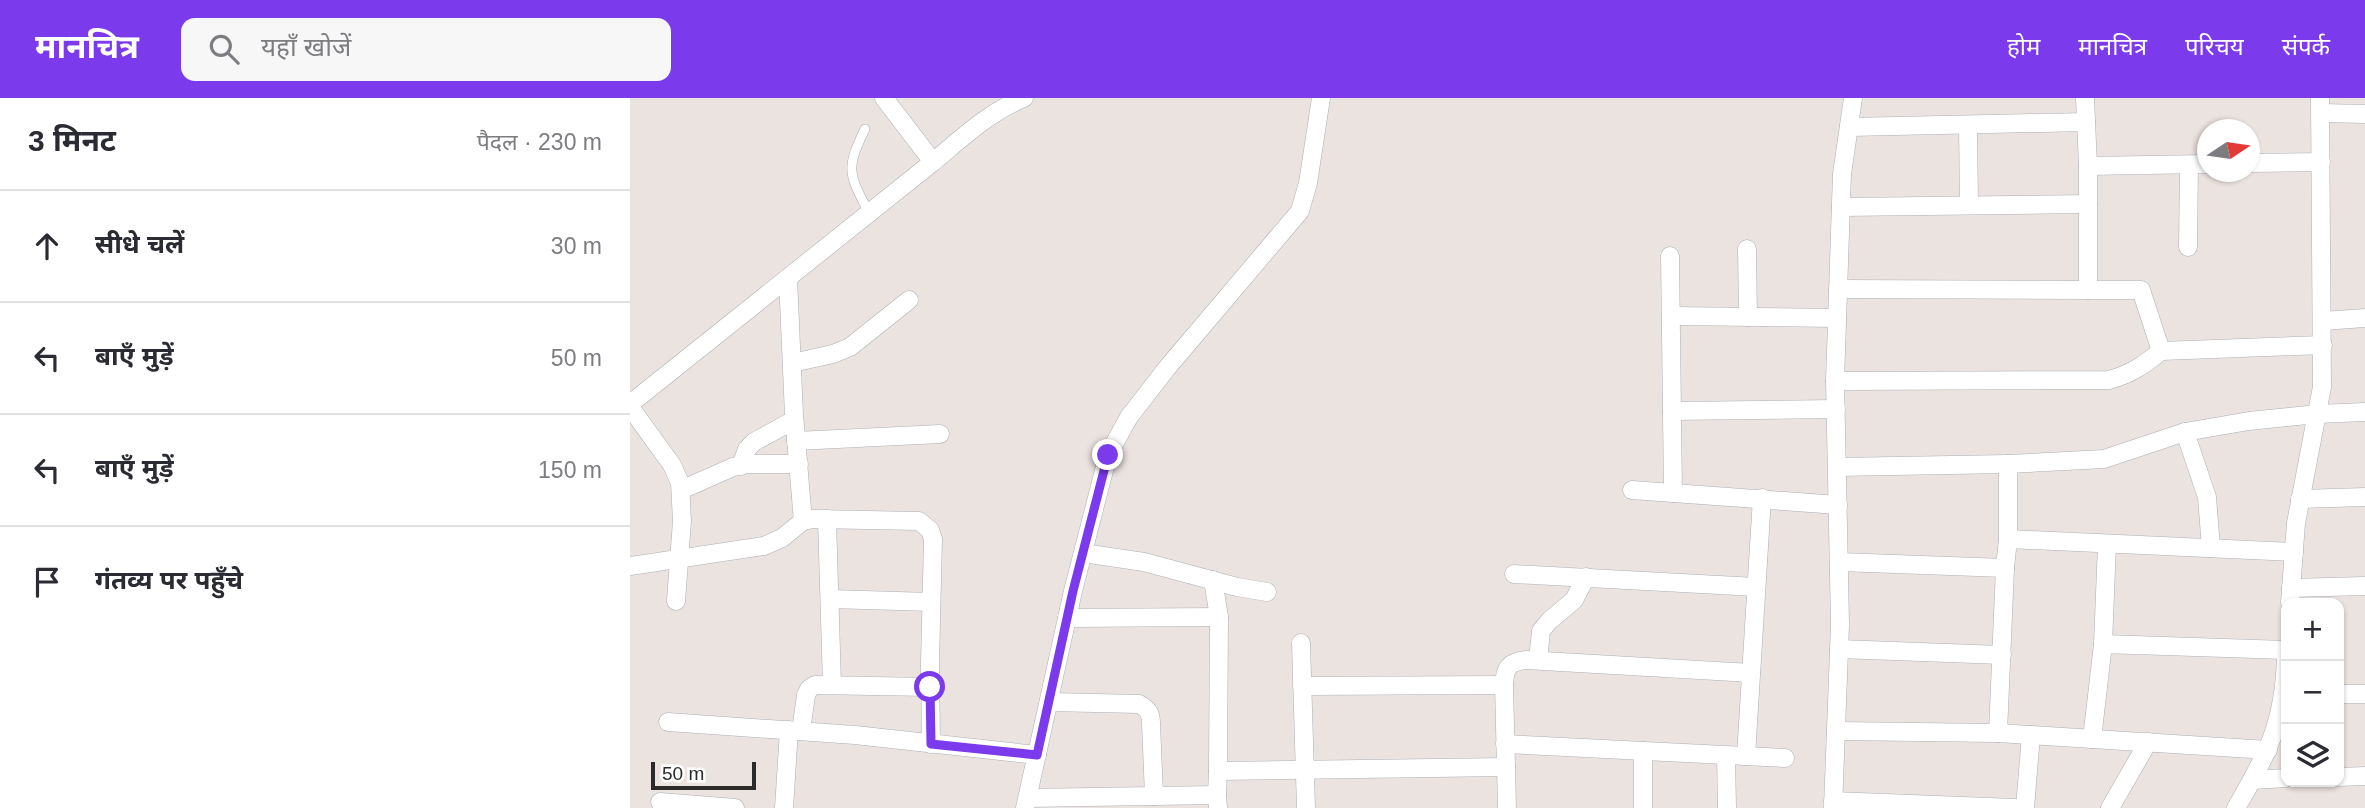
<!DOCTYPE html>
<html lang="hi">
<meta charset="utf-8">
<style>
body{margin:0;font-family:Arial,"Noto Sans Devanagari",sans-serif;background:#f7f7f7;color:#2b2b33}
.controls{position:absolute;right:21px;bottom:21px;display:grid;overflow:hidden;border-radius:14px;box-shadow:0 2px 5px #0004}
.controls button{width:63px;height:63px;display:grid;place-items:center;padding:0;border:0;border-bottom:2px solid #e1e1e2;background:#fff;color:#2b2b33;font:35px sans-serif}
.compass{position:absolute;left:1567px;top:21px;width:63px;height:63px;border-radius:50%;background:#fff;box-shadow:0 2px 5px #0004;rotate:77deg}
.scale{position:absolute;left:21px;bottom:18px;width:105px;box-sizing:border-box;padding-left:7px;border:4px solid #2b2b2b;border-top:0;font-size:19px;line-height:24px;white-space:nowrap;color:#2b2b2b;-webkit-text-stroke:5px #fff;paint-order:stroke}
.stop{position:absolute;width:21px;height:21px;margin:-16px;border:5px solid #7c3aed;border-radius:50%;background:#fff}
.stop.end{background:#7c3aed;border-color:#fff;box-shadow:0 2px 7px #0008}
.list{margin:0;padding:0;list-style:none}
h2{display:flex;justify-content:space-between;align-items:center;height:91px;margin:0;padding:0 28px;font-size:30px}
h2 small{font-size:23px;font-weight:400;color:#7c7c81}
.list li{display:grid;grid-template-columns:46px 1fr auto;gap:21px;align-items:center;box-sizing:border-box;height:112px;padding:0 28px;border-top:2px solid #e1e1e2}
.list b{display:block;font-size:26px;white-space:nowrap}
.list em{font-size:23px;font-style:normal;color:#7c7c81}
.icon{flex:none;width:38px;height:38px;fill:none;stroke:currentColor;stroke-width:2;stroke-linecap:round;stroke-linejoin:round}
.map{position:relative;flex:none;width:1735px;height:710px;overflow:hidden}
header{display:flex;align-items:center;gap:42px;box-sizing:border-box;height:98px;padding:0 35px;background:#7c3aed;color:#fff}
header strong{font-size:33px}
nav{display:flex;gap:38px;margin-inline-start:auto;font-size:24px}
.search{width:490px;height:63px;background:#f7f7f7;display:flex;align-items:center;gap:18px;box-sizing:border-box;padding:0 24px;border-radius:14px;color:#7c7c81;font-size:26px}
main{display:flex}
aside{flex:1;background:#fff}
.map>svg:first-child{display:block}
.lines{fill:none;stroke-linecap:round;stroke-linejoin:round}
.service-casing{stroke:#abafb5;stroke-width:10}
.minor-casing{stroke:#abafb5;stroke-width:19}
.service{stroke:#fff;stroke-width:9}
.minor{stroke:#fff;stroke-width:18}
.route{stroke:#7c3aed;stroke-width:9}
</style>
<header>
<strong>मानचित्र</strong>
<div class="search"><svg class="icon" aria-label="search" viewBox="0 0 24 24"><circle cx="10" cy="10" r="6"/><path d="M15 15l6 6"/></svg>यहाँ खोजें</div>
<nav><a>होम</a><a>मानचित्र</a><a>परिचय</a><a>संपर्क</a></nav>
</header>
<main>
<aside>
<h2>3 मिनट<small>पैदल · 230 m</small></h2>
<ul class="list">
<li><svg class="icon" aria-label="ahead" viewBox="0 0 24 24"><path d="M12 20V5M6 11l6-6 6 6"/></svg><div><b>सीधे चलें</b></div><em>30 m</em></li>
<li><svg class="icon" aria-label="left" viewBox="0 0 24 24"><path d="M17 20v-9H6M10 6l-5 5 5 5"/></svg><div><b>बाएँ मुड़ें</b></div><em>50 m</em></li>
<li><svg class="icon" aria-label="left" viewBox="0 0 24 24"><path d="M17 20v-9H6M10 6l-5 5 5 5"/></svg><div><b>बाएँ मुड़ें</b></div><em>150 m</em></li>
<li><svg class="icon" aria-label="arrive" viewBox="0 0 24 24"><path d="M6 21V4h12l-3 4 3 4H6"/></svg><div><b>गंतव्य पर पहुँचे</b></div></li>
</ul>
</aside>
<div class="map">
<svg width="1735" height="710" viewBox="0 0 1735 710">
<rect width="100%" height="100%" fill="#ebe3df"/>
<g class="lines">
<defs>
<path id="service" d="M235 31C215 72 219 76 239 115"/>
<g id="minor">
<polyline points="254,0 303,64"/>
<polyline points="1455,0 1458,68 1577,66"/>
<polyline points="1691,15 1735,16"/>
<polyline points="1338,27 1339,107"/>
<polyline points="1219,29 1456,24"/>
<polyline points="1619,65 1691,64"/>
<polyline points="1458,68 1458,192 1511,192 1531,253 1693,247"/>
<polyline points="1211,109 1458,106"/>
<polyline points="1558,149 1559,67"/>
<polyline points="1117,151 1118,219"/>
<polyline points="1040,158 1043,395"/>
<polyline points="158,180 164,317 173,423"/>
<polyline points="1208,191 1458,192"/>
<polyline points="1041,218 1207,220"/>
<polyline points="1693,223 1735,220"/>
<polyline points="162,265 203,256 220,249 279,202"/>
<path d="M1205 283 1479 282C1501 276 1514 267 1531 253"/>
<path d="M0 306 303 64C332 40 359 14 394 0"/>
<polyline points="0,309 42,367 50,385 52,423 46,503"/>
<polyline points="1042,313 1206,311"/>
<polyline points="1555,334 1577,399 1581,450"/>
<polyline points="166,343 310,336"/>
<polyline points="111,368 117,351 124,344 164,322"/>
<polyline points="1207,369 1378,366"/>
<polyline points="51,392 103,369 117,366 169,366"/>
<polyline points="1002,392 1208,407"/>
<polyline points="1670,401 1735,399"/>
<polyline points="197,421 202,587"/>
<polyline points="1378,441 1378,366 1474,361 1555,334 1619,323 1687,316 1735,314"/>
<polyline points="453,455 514,464 607,489 637,494"/>
<polyline points="1209,464 1375,470 1368,635"/>
<polyline points="0,468 134,448 152,440 173,423 183,421 289,423 300,432 303,441 300,565 301,646"/>
<polyline points="1375,470 1378,441 1664,454"/>
<polyline points="884,476 1126,489"/>
<polyline points="583,482 589,519 588,673"/>
<polyline points="1661,490 1735,488"/>
<polyline points="200,501 301,504"/>
<polyline points="1660,505 1666,425 1692,289 1690,0"/>
<polyline points="437,520 589,519"/>
<polyline points="671,545 676,710"/>
<polyline points="1473,546 1477,446"/>
<polyline points="1209,551 1372,557"/>
<polyline points="908,562 911,533 919,523 944,502 956,479"/>
<polyline points="672,588 874,587"/>
<polyline points="1709,596 1735,596"/>
<path d="M419 604 509 606C518 611 521 615 521 625L524 698"/>
<polyline points="38,624 225,637 407,657"/>
<polyline points="171,633 176,597 179,591 185,587 300,589"/>
<polyline points="1206,633 1368,635 1638,652"/>
<polyline points="1462,641 1473,546 1656,552"/>
<polyline points="875,646 1155,660"/>
<polyline points="1096,658 1097,710"/>
<polyline points="1116,658 1132,400"/>
<polyline points="1709,679 1735,678"/>
<polyline points="1622,682 1656,680"/>
<polyline points="587,697 588,673 876,669"/>
<polyline points="398,700 587,697 588,710"/>
<polyline points="1203,703 1385,710"/>
<polyline points="30,704 105,710"/>
<polyline points="154,710 159,632"/>
<polyline points="395,710 443,493 478,357 499,319 537,270 670,113 678,85 691,0"/>
<path d="M877 710 874 587C875 570 878 564 896 562L1121 575"/>
<polyline points="1013,710 1013,653"/>
<polyline points="1203,710 1210,526 1205,283 1212,76 1223,0"/>
<polyline points="1395,710 1401,637"/>
<polyline points="1480,710 1518,644"/>
<path d="M1606 710C1638 655 1654 625 1656 560"/>
</g>
</defs>
<use href="#service" class="service-casing"/>
<use href="#minor" class="minor-casing"/>
<use href="#service" class="service"/>
<use href="#minor" class="minor"/>
</g>
<g class="lines">
<polyline class="route" points="300,589 301,646 407,657 443,493 478,357"/>
</g>
</svg>
<div class="controls">
<button>+</button>
<button>−</button>
<button><svg class="icon" aria-label="layers" viewBox="0 0 24 24"><path d="M12 4l9 5-9 5-9-5zM3 14l9 5 9-5"/></svg></button>
</div>
<svg class="compass" viewBox="-18 -18 36 36"><path d="M0-13l5 13h-10z" fill="#e53935"/><path d="M0 13l5-13h-10z" fill="#7c7c81"/></svg>
<div class="scale">50 m</div>
<div class="stop" style="left:300px;top:589px"></div>
<div class="stop end" style="left:478px;top:357px"></div>
</div>
</main>
